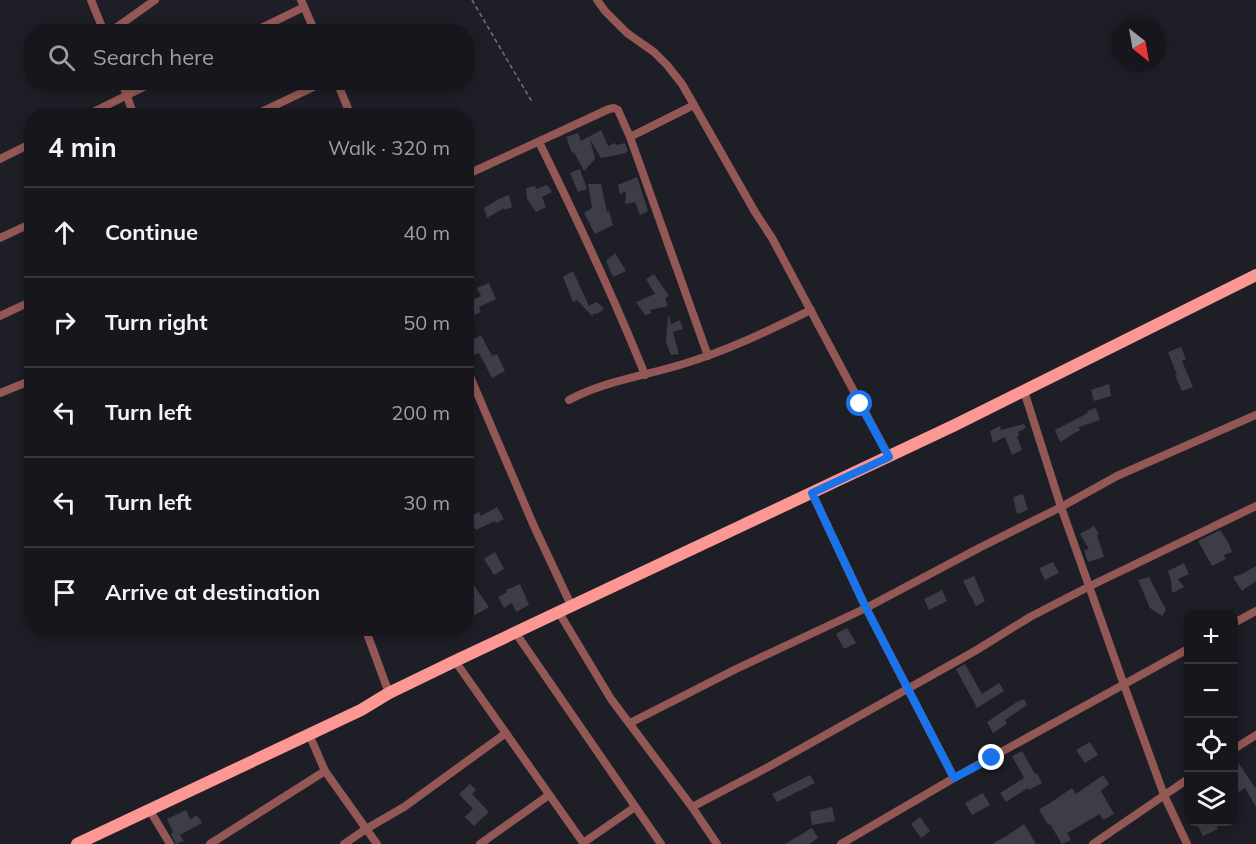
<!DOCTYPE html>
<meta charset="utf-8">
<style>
body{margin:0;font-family:Mulish,sans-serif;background:#1f1f25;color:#f1f3f6}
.controls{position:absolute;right:18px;bottom:18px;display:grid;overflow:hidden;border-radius:12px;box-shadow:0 3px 9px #0003}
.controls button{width:54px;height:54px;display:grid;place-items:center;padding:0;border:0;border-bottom:2px solid #35353b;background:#16161c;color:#f1f3f6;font:30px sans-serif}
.compass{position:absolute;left:1112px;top:18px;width:54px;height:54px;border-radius:50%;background:#16161c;box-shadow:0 3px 9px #0003;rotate:149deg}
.stop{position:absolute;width:18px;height:18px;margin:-14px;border:4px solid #1a73e8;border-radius:50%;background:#fff}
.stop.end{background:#1a73e8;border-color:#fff;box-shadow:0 2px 6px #0008}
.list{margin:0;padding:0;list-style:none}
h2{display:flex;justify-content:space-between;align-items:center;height:78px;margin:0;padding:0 24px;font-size:26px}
h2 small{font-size:20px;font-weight:400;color:#9e9fa3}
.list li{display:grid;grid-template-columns:39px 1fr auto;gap:18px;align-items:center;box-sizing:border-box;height:90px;padding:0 24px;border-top:2px solid #35353b}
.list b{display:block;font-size:22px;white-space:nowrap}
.list em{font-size:20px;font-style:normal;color:#9e9fa3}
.icon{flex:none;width:33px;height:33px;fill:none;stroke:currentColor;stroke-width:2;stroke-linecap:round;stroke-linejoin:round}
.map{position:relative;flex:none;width:1256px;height:844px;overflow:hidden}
.search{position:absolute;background:#16161c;box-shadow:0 3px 9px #0003;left:24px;top:24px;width:450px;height:66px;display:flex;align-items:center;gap:15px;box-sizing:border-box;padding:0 21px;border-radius:24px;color:#9e9fa3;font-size:22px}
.panel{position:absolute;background:#16161c;box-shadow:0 3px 9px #0003;left:24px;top:108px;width:450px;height:528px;border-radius:24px}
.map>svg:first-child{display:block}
.building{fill:#3c3d46}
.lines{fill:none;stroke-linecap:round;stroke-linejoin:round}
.path{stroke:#717279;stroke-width:1.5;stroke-dasharray:4.5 3;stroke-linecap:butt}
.street{stroke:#935755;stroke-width:8}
.primary{stroke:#fc9794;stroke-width:12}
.route{stroke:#1a73e8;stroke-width:8}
</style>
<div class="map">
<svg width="1256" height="844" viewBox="0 0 1256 844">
<rect width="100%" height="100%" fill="#1d1e26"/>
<g class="building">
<polygon points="601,130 608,146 615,143 616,145 625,143 628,151 626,152 627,153 601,158 590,139 595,159 584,171 574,152 572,153 566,137 578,133 581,141"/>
<polygon points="580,169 587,189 578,192 570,173"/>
<polygon points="637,177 648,211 640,215 635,202 625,204 626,191 620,194 618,185"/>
<polygon points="588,184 601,184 607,212 609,211 613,225 595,234 584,213 592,208"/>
<polygon points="547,185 552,192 542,197 546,207 536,212 527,199 526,188 535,186 536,189"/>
<polygon points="509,195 512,207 505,210 504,208 487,218 484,208 499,199"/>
<polygon points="615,253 626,271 613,277 606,261"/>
<polygon points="573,271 589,306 596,302 604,308 599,313 593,314 593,315 592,316 577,300 573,302 563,277"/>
<polygon points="654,274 669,296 665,298 668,306 650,310 652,313 645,315 636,302 655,294 646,279"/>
<polygon points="489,283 496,299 479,307 481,312 472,316 466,303 481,296 477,288"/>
<polygon points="668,316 669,316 671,324 680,320 683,329 673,332 679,354 671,355 666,342"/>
<polygon points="481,335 492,356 497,354 505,371 492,378 479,353 473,355 467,343"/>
<polygon points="1181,347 1186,359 1182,361 1193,387 1182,391 1175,375 1177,375 1168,352"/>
<polygon points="1109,384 1111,396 1094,401 1091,390"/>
<polygon points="1096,408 1100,420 1079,427 1080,430 1060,442 1055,430 1088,413 1087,411"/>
<polygon points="1024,424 1026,428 1018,432 1019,436 1017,437 1022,450 1012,455 1005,437 993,443 990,431 1000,426 1001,430"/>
<polygon points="1023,494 1028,510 1017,514 1013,497"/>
<polygon points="497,507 504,519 496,523 495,521 476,530 469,517 479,512 481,516"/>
<polygon points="1094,526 1099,534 1097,535 1104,557 1088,562 1084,550 1089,549 1080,534"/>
<polygon points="1220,530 1228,542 1232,552 1224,555 1226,559 1212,566 1198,541"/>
<polygon points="495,552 504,569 494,575 484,559"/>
<polygon points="1053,562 1059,573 1045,580 1039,568"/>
<polygon points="1184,563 1189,574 1178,579 1184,587 1172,593 1171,580 1168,571"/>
<polygon points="1256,566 1256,581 1242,591 1233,577 1242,574"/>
<polygon points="466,574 489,607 473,616 467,606 475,601 466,589"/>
<polygon points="974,576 985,601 976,606 963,581"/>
<polygon points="1149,577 1166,610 1162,616 1150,608 1138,580"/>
<polygon points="520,584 529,605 516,612 512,603 504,608 498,597 507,592 506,590"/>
<polygon points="942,590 947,601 929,610 924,599"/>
<polygon points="847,628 856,643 844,649 836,634"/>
<polygon points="965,664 982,694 999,683 1004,691 977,708 956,669"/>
<polygon points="1024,699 1027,705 1005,720 1007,724 993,733 987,722 1020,700 1020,701"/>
<polygon points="1090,742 1098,755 1085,763 1076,750"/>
<polygon points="1022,751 1035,774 1037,773 1042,783 1029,790 1028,788 1006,802 1000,793 1024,778 1012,756"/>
<polygon points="1233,755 1256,789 1256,807 1245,788 1239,792 1233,782"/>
<polygon points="810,775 815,783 777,802 772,794"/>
<polygon points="1103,775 1109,784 1101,791 1114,814 1103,820 1100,814 1067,833 1071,840 1062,844 1050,824 1048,825 1039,809 1050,803 1072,788 1076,794"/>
<polygon points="470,784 476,790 472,794 489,812 474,826 465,817 473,809 459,794"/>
<polygon points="983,793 990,805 972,815 965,803"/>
<polygon points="832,807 835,821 812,825 810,812"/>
<polygon points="186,810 190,819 197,815 202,823 180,835 184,841 176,844 171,834 173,832 167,819"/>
<polygon points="920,817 930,831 921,838 911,824"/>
<polygon points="1196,822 1214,822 1218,829 1203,836"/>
<polygon points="1024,824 1036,844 992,844 1008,835"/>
<polygon points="812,828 818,838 809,844 785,844"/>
</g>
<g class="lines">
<polyline class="path" points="472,0 532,102"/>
<g class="street">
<polyline points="91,0 104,32"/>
<polyline points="301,0 315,32"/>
<polyline points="597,0 605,11 627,33 654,52 667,65 682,84 755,212 772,238 889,457"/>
<polyline points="110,32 155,0"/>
<polyline points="253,32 304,7"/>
<polyline points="122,82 134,116"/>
<polyline points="337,82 351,116"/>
<polyline points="85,116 154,82"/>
<polyline points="253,116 324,82"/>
<polyline points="630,137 708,356"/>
<path d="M539 142C577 219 613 295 645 375"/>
<polyline points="0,159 32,143"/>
<polyline points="466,175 609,109 614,108 618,110 630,137 694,105"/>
<polyline points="0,238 32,223"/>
<polyline points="0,316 32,301"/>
<polyline points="466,367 533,524 571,605"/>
<polyline points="1024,391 1061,507 1124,685 1164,795 1187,844"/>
<polyline points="0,393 32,380"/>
<path d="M569 400C604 381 645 376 683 364 727 351 770 330 811 310"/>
<polyline points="812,493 866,608 954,778"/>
<polyline points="558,611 611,699 692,807 717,844"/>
<polyline points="1234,623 1256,611"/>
<polyline points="365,628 389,693"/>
<polyline points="515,632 661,844"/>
<polyline points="455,661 584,844"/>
<polyline points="630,723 736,669 866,608 979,548 1061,507 1117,476 1256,415"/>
<polyline points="309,734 325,771 377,844"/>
<polyline points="1234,749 1256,735"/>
<polyline points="692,807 770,766 975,651 1030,617 1090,586 1256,506"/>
<polyline points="149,809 170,844"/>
<polyline points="583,843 635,807"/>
<polyline points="210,844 325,771"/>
<polyline points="344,844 366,829 404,807 506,733"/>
<polyline points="480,844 549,795"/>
<polyline points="841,844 954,778 1188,649"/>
<polyline points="1093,844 1188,779"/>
</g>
<polyline class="primary" points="77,844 361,710 389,693 455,661 955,425 1256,275"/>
</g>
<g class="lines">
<polyline class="route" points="860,404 889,457 812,493 866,608 954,778 992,758"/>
</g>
</svg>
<div class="controls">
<button>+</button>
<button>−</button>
<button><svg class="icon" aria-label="locate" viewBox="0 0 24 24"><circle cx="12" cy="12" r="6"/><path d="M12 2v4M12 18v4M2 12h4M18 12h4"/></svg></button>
<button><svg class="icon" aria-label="layers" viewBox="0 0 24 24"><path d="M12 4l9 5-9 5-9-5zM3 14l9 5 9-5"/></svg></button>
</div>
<svg class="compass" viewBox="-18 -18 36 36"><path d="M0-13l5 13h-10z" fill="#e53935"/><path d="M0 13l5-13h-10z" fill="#9e9fa3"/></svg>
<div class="stop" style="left:860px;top:404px"></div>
<div class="stop end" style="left:992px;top:758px"></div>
<div class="search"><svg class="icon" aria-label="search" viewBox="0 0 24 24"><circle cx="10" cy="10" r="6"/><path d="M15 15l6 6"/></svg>Search here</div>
<section class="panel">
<h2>4 min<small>Walk · 320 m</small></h2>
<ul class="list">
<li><svg class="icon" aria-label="ahead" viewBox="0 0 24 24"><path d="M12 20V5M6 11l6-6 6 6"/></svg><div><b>Continue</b></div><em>40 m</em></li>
<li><svg class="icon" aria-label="right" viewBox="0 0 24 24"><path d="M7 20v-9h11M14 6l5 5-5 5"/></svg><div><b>Turn right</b></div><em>50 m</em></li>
<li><svg class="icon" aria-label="left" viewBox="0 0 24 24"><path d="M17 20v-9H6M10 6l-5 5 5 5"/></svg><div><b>Turn left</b></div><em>200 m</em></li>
<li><svg class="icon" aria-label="left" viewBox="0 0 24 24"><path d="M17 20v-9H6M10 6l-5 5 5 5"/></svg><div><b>Turn left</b></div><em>30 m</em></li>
<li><svg class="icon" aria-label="arrive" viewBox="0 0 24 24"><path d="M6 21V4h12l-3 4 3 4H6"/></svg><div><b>Arrive at destination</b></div></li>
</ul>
</section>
</div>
